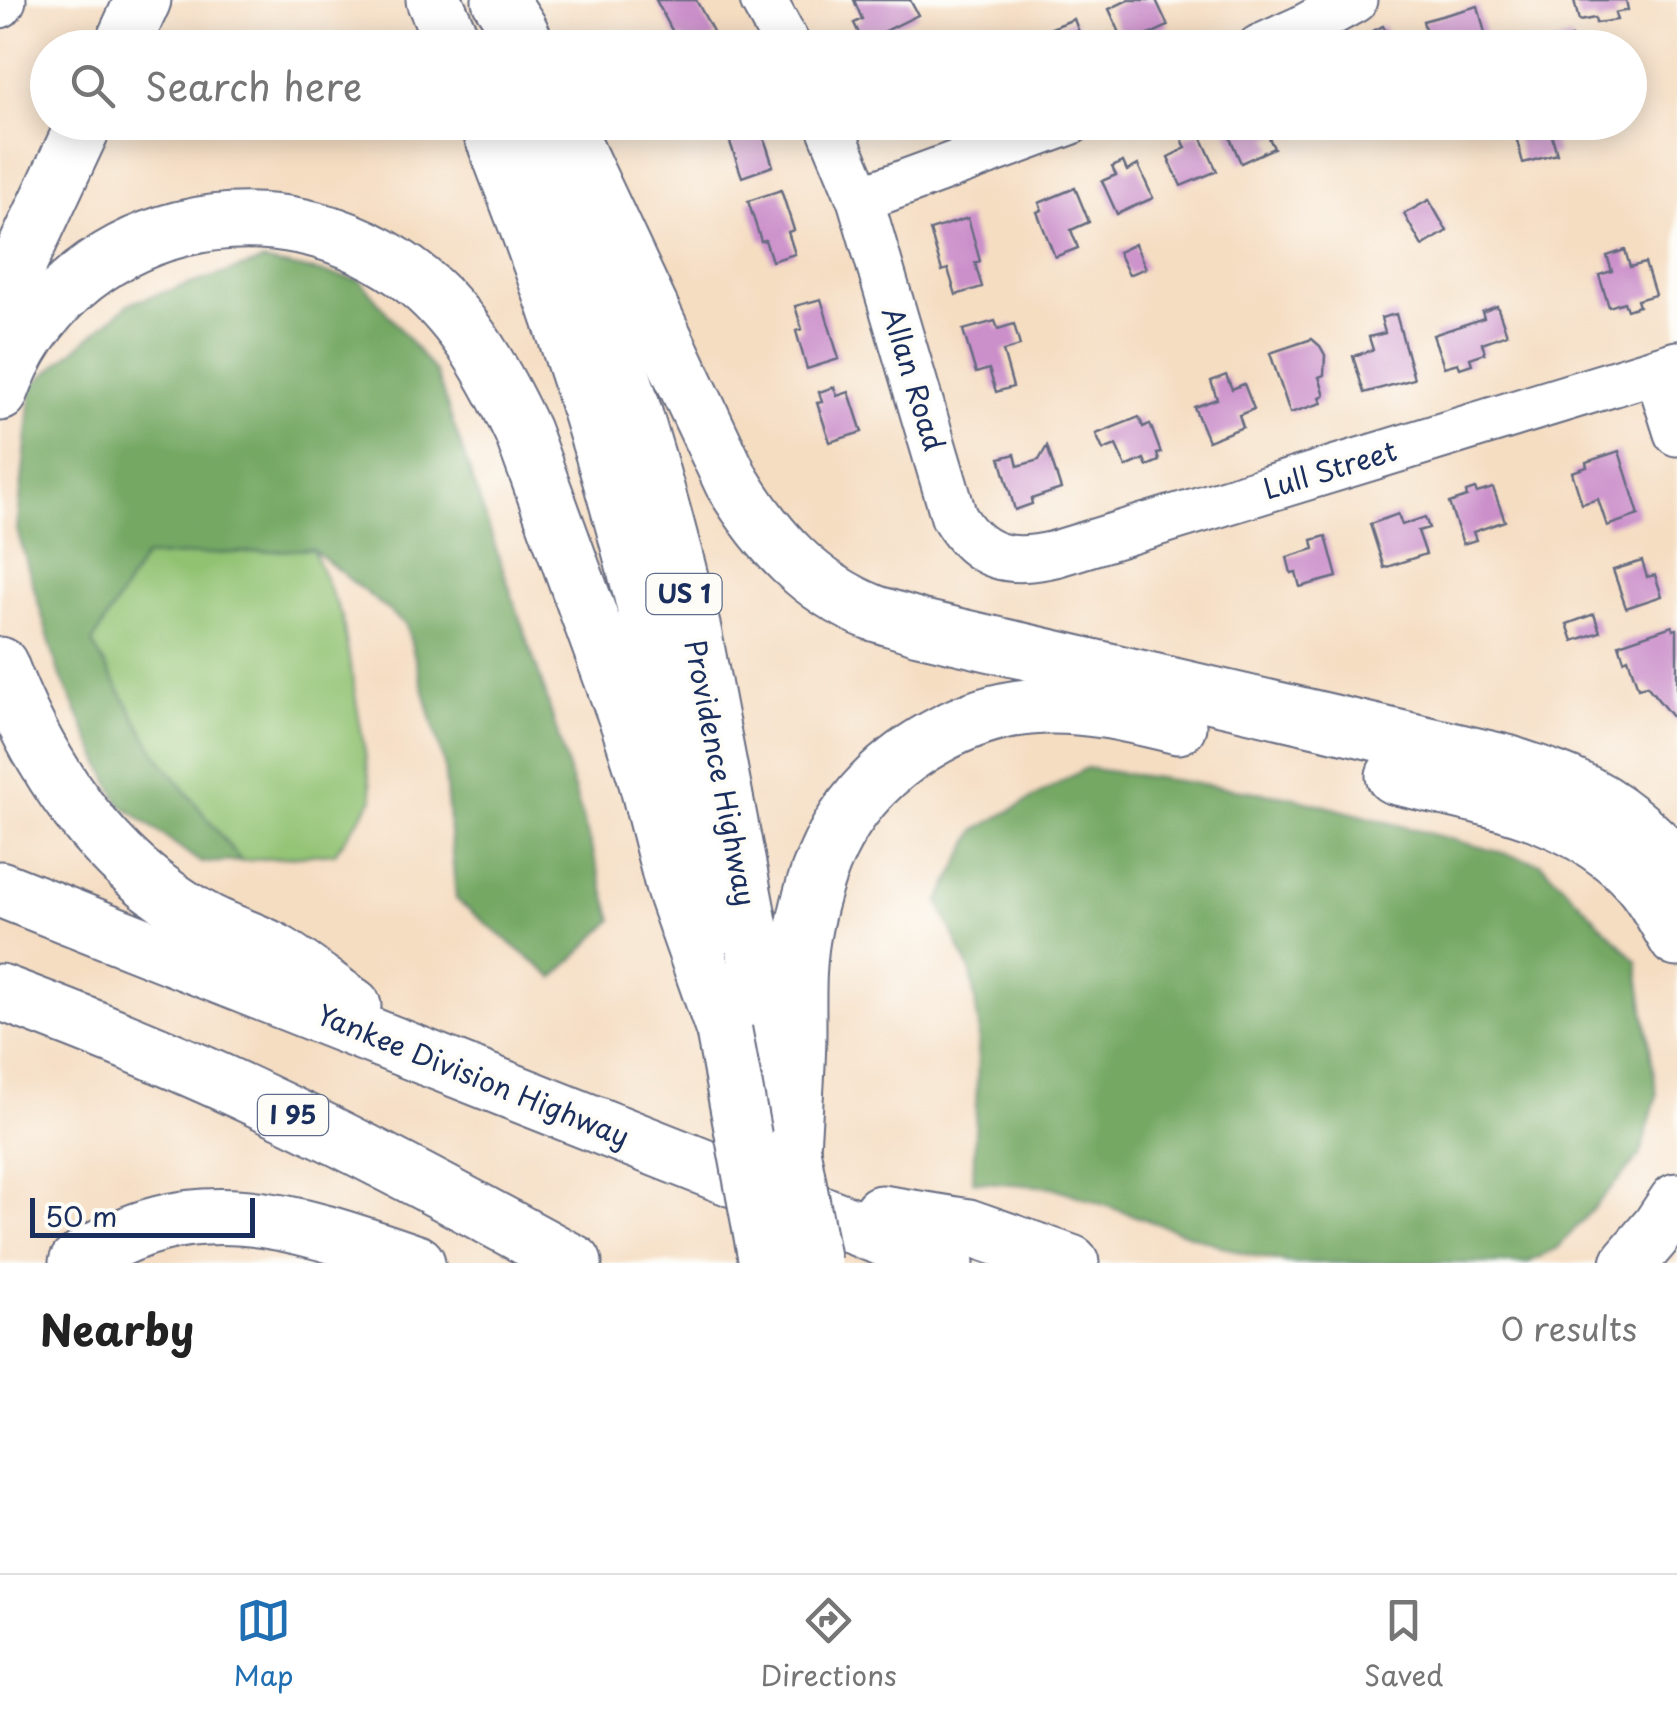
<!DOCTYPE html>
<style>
body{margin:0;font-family:"Playpen Sans",sans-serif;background:#f6f6f6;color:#222}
.scale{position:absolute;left:30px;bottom:25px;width:225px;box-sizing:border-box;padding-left:10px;border:5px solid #1b2f5e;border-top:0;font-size:28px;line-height:35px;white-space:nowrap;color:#1b2f5e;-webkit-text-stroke:8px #fdfcf7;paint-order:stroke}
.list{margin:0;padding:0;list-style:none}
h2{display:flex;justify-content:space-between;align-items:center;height:130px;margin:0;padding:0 40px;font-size:42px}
h2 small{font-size:32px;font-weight:400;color:#767676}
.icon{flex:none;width:55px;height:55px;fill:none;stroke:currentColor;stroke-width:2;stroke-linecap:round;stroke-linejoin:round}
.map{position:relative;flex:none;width:1677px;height:1263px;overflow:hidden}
.search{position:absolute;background:#fff;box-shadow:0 5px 25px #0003;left:30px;right:30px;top:30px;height:110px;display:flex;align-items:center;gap:25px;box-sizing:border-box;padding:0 35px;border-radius:55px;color:#767676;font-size:38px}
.sheet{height:310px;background:#fff}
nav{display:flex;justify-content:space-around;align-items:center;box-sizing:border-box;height:140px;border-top:2px solid #e0e0e0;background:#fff;font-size:28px;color:#767676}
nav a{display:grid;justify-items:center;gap:5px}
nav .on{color:#1f6fb2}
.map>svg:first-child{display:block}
.green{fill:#91c272;stroke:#567868;stroke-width:2.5}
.forest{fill:#74a864;stroke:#486c61;stroke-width:2.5}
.building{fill:#cb8fca}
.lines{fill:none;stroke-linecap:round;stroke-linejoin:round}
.minor-casing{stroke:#676c81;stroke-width:49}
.major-casing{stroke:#676c81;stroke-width:59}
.highway-casing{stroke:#676c81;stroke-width:59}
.minor{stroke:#fff;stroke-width:45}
.major{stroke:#fff;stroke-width:55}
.highway{stroke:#fff;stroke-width:55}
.highway-bridge-casing{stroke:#676c81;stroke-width:59;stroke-linecap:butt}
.highway-bridge{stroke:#fff;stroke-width:55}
.labels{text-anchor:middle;stroke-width:8;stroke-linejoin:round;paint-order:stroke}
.shield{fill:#fdfcf7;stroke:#5f6c8c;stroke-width:2.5}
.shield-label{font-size:25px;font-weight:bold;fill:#1b2f5e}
.street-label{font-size:28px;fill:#1b2f5e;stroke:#fdfcf7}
</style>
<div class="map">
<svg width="1677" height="1263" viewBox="0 0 1677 1263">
<rect width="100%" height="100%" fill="#fdfcf7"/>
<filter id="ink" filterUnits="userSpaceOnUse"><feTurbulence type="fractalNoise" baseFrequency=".01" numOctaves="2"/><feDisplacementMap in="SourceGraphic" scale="20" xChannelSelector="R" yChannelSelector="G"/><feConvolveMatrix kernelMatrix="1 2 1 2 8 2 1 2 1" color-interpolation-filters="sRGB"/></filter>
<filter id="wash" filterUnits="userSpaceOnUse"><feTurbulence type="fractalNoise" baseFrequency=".0048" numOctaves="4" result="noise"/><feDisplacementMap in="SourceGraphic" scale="40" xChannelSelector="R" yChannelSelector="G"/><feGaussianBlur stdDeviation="2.25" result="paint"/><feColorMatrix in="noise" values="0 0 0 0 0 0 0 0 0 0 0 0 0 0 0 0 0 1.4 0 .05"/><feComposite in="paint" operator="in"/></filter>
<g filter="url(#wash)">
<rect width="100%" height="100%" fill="#f5ddc2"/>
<polygon class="green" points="312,549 342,617 373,799 335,853 241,861 157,755 91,644 144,557"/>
<g class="forest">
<polygon points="263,261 360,280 436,373 544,689 613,920 554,978 456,899 444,765 406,625 312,549 144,557 92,643 157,755 241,861 201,863 119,803 58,670 17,530 32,386 130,303"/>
<polygon points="1086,768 1292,797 1541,863 1637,961 1657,1095 1640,1156 1556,1250 1527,1263 1292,1263 1245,1254 1052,1187 973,1181 979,1029 971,973 939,902 976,830"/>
</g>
<g id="blocks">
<g class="building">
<polygon points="656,0 696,0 716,37 696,48 688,48 683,38 677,40"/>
<polygon points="854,0 910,0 918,15 863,42 854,23 862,19"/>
<polygon points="1128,0 1156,0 1168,26 1126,46 1109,9"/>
<polygon points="1574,0 1626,0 1628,10 1615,13 1617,20 1596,23 1595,18 1579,21"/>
<polygon points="1478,6 1488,45 1480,48 1430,48 1423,21"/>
<polygon points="1074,19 1085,48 1025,48 1022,40"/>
<polygon points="1383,26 1395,48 1359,48 1355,40"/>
<polygon points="1571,37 1574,48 1545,48 1545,47"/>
<polygon points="723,122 759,122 773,166 742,177"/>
<polygon points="1244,122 1273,122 1278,134 1269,138 1274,148 1241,163 1227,131"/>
<polygon points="1512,122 1548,122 1557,154 1523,163"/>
<polygon points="1199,132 1217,171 1181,186 1168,157 1186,148 1182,139"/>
<polygon points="1123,162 1127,171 1138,165 1153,198 1117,214 1102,181 1116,175 1112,167"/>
<polygon points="1075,188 1089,222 1071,230 1078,248 1055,257 1037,212 1042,210 1039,203"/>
<polygon points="781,190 794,230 788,232 795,254 772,261 765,240 761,241 748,201"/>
<polygon points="1429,200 1447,231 1422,246 1404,214"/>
<polygon points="968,218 980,261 975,263 982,287 956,295 948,269 942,271 930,230"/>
<polygon points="1135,244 1146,268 1129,275 1118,252"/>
<polygon points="1625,250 1630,267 1645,263 1655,295 1637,300 1639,306 1627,310 1624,302 1609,307 1599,275 1612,271 1607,256"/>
<polygon points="821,299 839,359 807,369 796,331 802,329 795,306"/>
<polygon points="1497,306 1507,334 1482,343 1485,353 1470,358 1472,364 1460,368 1458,363 1444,367 1433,335 1484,318 1482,312"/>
<polygon points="1396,314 1414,379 1364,393 1353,356 1373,350 1369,337 1385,333 1381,318"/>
<polygon points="995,321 998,329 1014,324 1020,346 1003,351 1013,387 996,392 989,369 976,373 963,330"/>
<polygon points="1312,339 1320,346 1325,355 1324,375 1319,377 1325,395 1320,397 1322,403 1290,413 1270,353"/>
<polygon points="1226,375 1232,389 1244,384 1254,409 1239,415 1243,427 1208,441 1194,407 1217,399 1211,381"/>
<polygon points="834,387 837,396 849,392 862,432 830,442 817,403 822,402 819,392"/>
<polygon points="1139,417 1143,427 1150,424 1161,453 1157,454 1159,461 1147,466 1144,459 1126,467 1116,445 1103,450 1096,434"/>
<polygon points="1047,446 1061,489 1031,499 1032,504 1015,510 1000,458 1015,454 1018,466 1039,460"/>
<polygon points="1619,451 1639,515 1607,526 1598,499 1582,504 1572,472 1587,467 1586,462"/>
<polygon points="1493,488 1505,521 1473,532 1476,540 1463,544 1449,503 1467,497 1466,492 1475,489 1477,493"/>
<polygon points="1398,514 1402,525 1425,517 1429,528 1418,531 1426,554 1384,568 1370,524"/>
<polygon points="1326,536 1337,577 1300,587 1296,572 1291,573 1287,557 1314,549 1312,540"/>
<polygon points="1642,561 1647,577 1655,575 1662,596 1626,608 1613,570"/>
<polygon points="1594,614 1600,632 1573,641 1567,624"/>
<polygon points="1672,626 1673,630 1677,629 1677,723 1647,686 1638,688 1628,658 1624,660 1619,644"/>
</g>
</g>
</g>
<g filter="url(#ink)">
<use href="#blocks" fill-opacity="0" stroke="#676c81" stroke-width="2.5"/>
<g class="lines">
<defs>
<g id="minor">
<polyline points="763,0 789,48"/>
<polyline points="0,5 3,0"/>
<polyline points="1259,48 1303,28 1354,0"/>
<path d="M828 122 860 199 954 517C979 559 1010 565 1055 554L1677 364"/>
<polyline points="860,199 1070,122"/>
<polyline points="1657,370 1677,433"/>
</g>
<g id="major">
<polyline points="434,0 455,48"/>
<path d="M487 122C555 292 612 465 653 642 675 738 691 836 707 933"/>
<path d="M531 122C598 288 652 457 693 630L785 1110"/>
</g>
<g id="highway">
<polyline points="500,0 519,29 528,48"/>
<polyline points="121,48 143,0"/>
<path d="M563 122 732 482C767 540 810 588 874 613 889 618 905 622 919 627L1507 763C1529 771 1552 777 1573 787 1614 805 1647 835 1677 867"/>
<polyline points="0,304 85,122"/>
<path d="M0 393C62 218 278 168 419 282 466 321 496 376 522 431L629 725 645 775 674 889 724 1031"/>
<path d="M0 665C39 767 103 864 201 918 225 932 254 939 278 953 304 969 328 989 353 1006"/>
<path d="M1394 776C1481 797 1577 809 1639 880 1655 898 1665 919 1677 939"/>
<polyline points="0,889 946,1263"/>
<path d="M0 992C91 1026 181 1062 268 1104 372 1153 473 1208 574 1263"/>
<path d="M792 1150C794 1110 798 1069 798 1029 798 997 797 969 802 938 817 848 855 782 936 737 965 721 994 710 1029 707 1080 702 1129 714 1178 726"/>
<polyline points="881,1213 968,1227 1071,1263"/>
<path d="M77 1263C191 1183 298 1222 417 1263"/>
<polyline points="1629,1263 1659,1228 1677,1201"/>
</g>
</defs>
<use href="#minor" class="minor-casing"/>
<use href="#major" class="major-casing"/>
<use href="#highway" class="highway-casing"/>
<use href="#minor" class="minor"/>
<use href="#major" class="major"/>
<use href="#highway" class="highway"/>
<defs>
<g id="highway-bridge">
<polyline points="724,1031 767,1263"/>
<polyline points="792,1150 813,1263"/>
</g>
</defs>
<use href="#highway-bridge" class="highway-bridge-casing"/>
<use href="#highway-bridge" class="highway-bridge"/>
</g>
</g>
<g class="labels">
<g class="shield">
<rect x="646.5" y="574" width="75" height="40" rx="8"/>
<rect x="258" y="1095" width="70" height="40" rx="8"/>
</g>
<g class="shield-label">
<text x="684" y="603">US 1</text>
<text x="293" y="1124">I 95</text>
</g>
<g class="street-label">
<text transform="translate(913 379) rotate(73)" y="10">Allan Road</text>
<text transform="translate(1330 470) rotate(-17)" y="10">Lull Street</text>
<text transform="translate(720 773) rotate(79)" y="10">Providence Highway</text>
<text transform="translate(473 1076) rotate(22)" y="10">Yankee Division Highway</text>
</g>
</g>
</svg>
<div class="scale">50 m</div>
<div class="search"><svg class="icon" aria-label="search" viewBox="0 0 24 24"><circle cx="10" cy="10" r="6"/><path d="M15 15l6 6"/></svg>Search here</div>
</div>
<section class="sheet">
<h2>Nearby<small>0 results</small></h2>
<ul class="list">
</ul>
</section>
<nav>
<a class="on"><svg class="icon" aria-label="map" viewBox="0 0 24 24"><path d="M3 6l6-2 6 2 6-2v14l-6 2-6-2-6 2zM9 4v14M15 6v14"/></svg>Map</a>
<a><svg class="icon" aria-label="directions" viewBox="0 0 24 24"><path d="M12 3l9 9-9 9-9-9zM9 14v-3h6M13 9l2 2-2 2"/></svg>Directions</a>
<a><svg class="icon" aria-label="saved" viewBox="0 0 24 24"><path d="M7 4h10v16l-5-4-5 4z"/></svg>Saved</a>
</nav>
